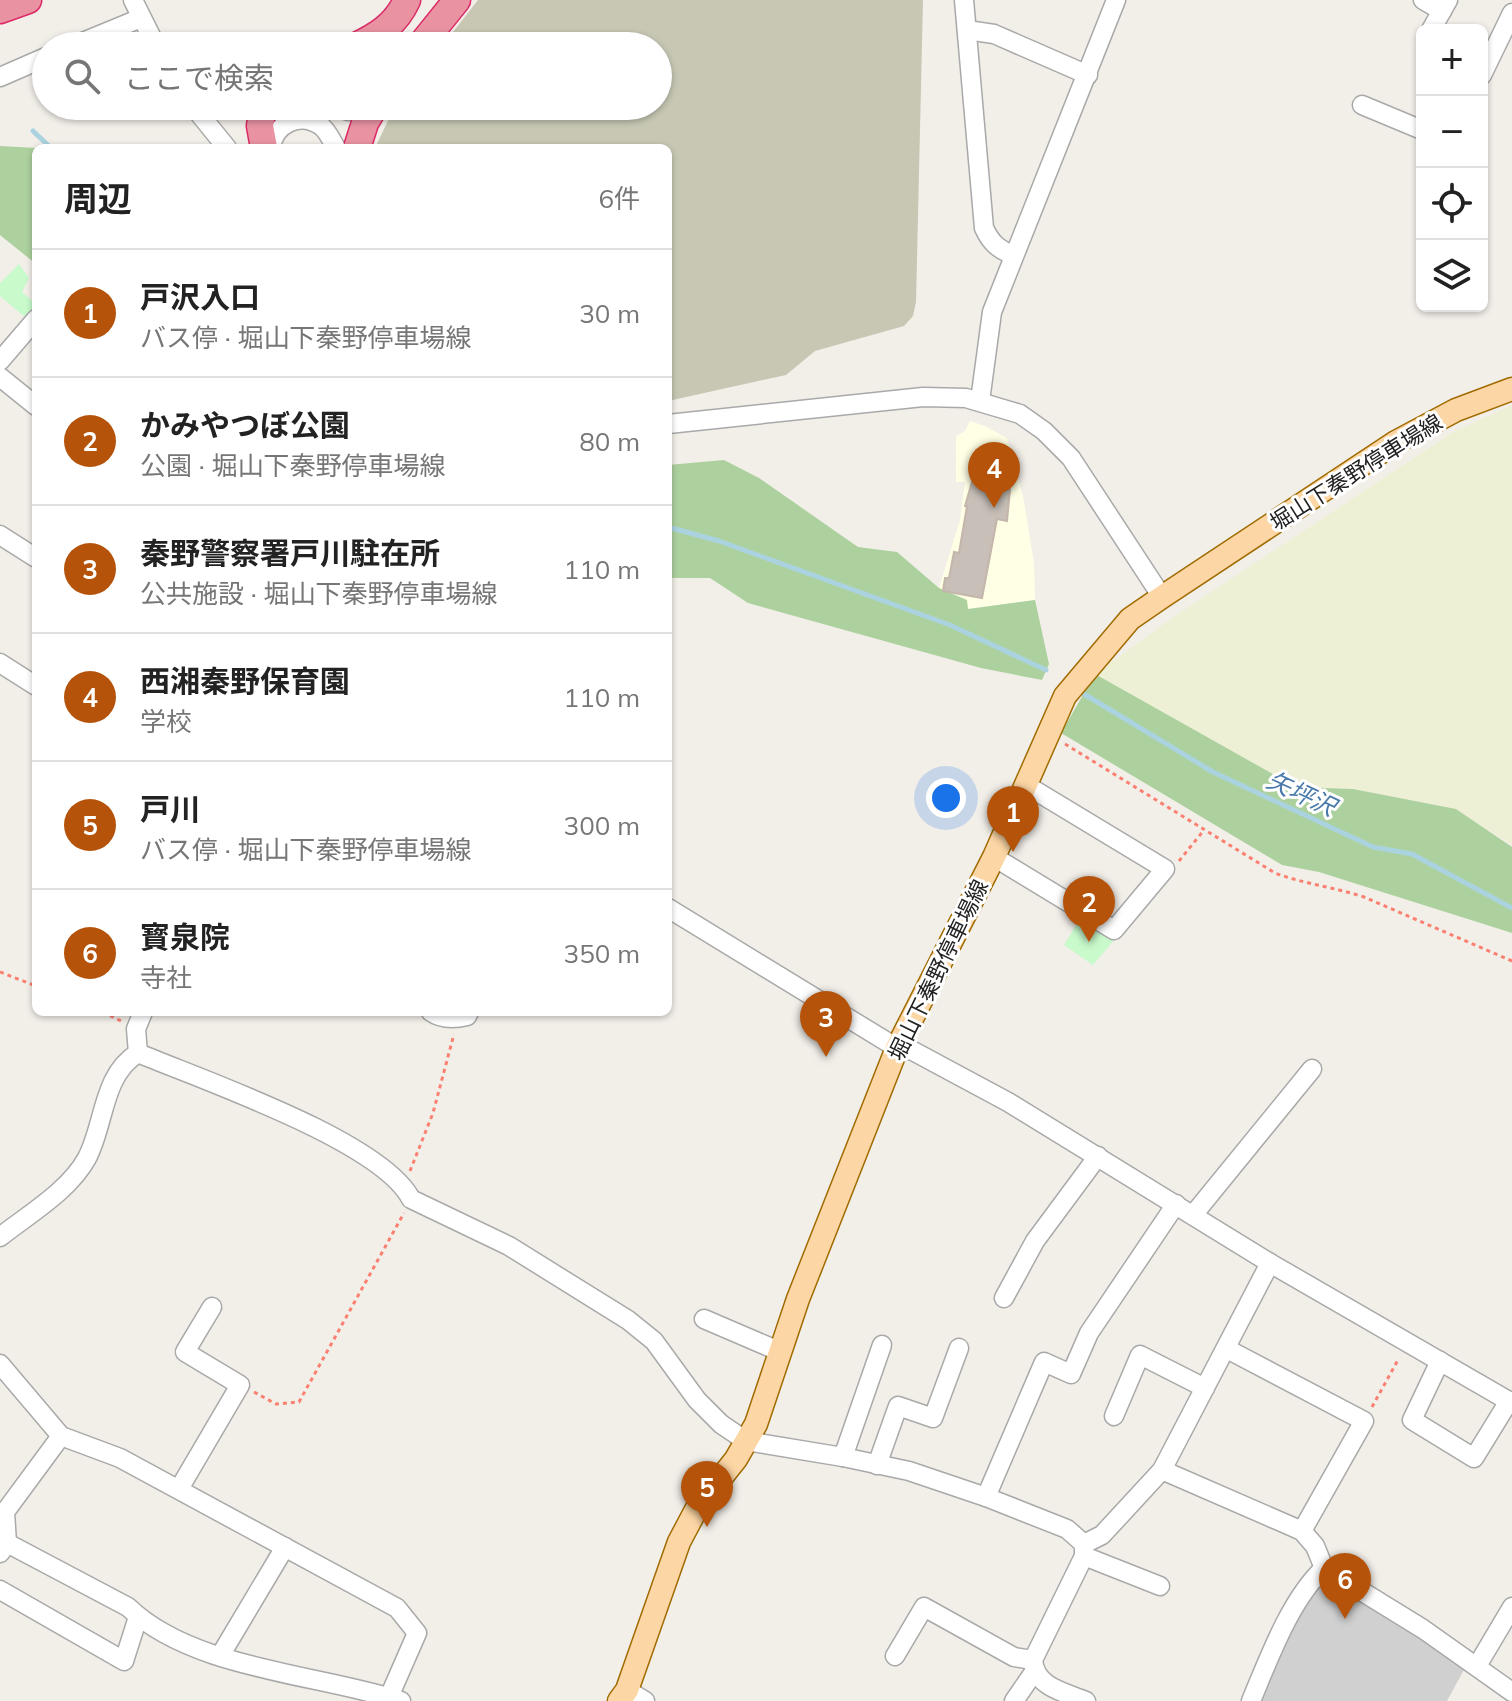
<!DOCTYPE html>
<html lang="ja">
<meta charset="utf-8">
<style>
body{margin:0;font-family:Mulish,"Noto Sans JP",sans-serif;background:#f6f6f6;color:#222}
.controls{position:absolute;right:24px;top:24px;display:grid;overflow:hidden;border-radius:12px;box-shadow:0 2px 6px #0004}
.controls button{width:72px;height:72px;display:grid;place-items:center;padding:0;border:0;border-bottom:2px solid #e0e0e0;background:#fff;color:#222;font:40px sans-serif}
.you{position:absolute;left:946px;top:798px;width:28px;height:28px;margin:-20px;border:6px solid #fff;border-radius:50%;background:#1a73e8;box-shadow:0 0 0 12px #1a73e833}
.badge{display:grid;place-items:center;width:52px;height:52px;border-radius:50%;background:#b45309;color:#fff;font-size:26px;font-weight:700}
.pin{position:absolute;translate:-50% -66px;filter:drop-shadow(0 2px 4px #0008)}
.pin::after{content:'';position:absolute;top:42px;width:28px;height:24px;background:inherit;clip-path:polygon(0 0,100% 0,50% 100%)}
.list{margin:0;padding:0;list-style:none}
h2{display:flex;justify-content:space-between;align-items:center;height:104px;margin:0;padding:0 32px;font-size:34px}
h2 small{font-size:26px;font-weight:400;color:#767676}
.list li{display:grid;grid-template-columns:52px 1fr auto;gap:24px;align-items:center;box-sizing:border-box;height:128px;padding:0 32px;border-top:2px solid #e0e0e0}
.list b{display:block;font-size:30px;white-space:nowrap}
.list p{margin:0;font-size:26px;white-space:nowrap;color:#767676}
.list em{font-size:26px;font-style:normal;color:#767676}
.icon{flex:none;width:44px;height:44px;fill:none;stroke:currentColor;stroke-width:2;stroke-linecap:round;stroke-linejoin:round}
.map{position:relative;flex:none;width:1512px;height:1701px;overflow:hidden}
.search{position:absolute;background:#fff;box-shadow:0 2px 6px #0004;left:32px;top:32px;width:640px;height:88px;display:flex;align-items:center;gap:20px;box-sizing:border-box;padding:0 28px;border-radius:44px;color:#767676;font-size:30px}
.panel{position:absolute;background:#fff;box-shadow:0 2px 6px #0004;left:32px;top:144px;width:640px;height:872px;border-radius:12px}
.map>svg:first-child{display:block}
.education{fill:#ffffe5}
.religious{fill:#d0d0d0}
.construction{fill:#c7c7b4}
.farmland{fill:#eef0d5}
.forest{fill:#add19e}
.park{fill:#c8facc}
.lines{fill:none;stroke-linecap:round;stroke-linejoin:round}
.stream{stroke:#aad3df;stroke-width:5}
.building{fill:#c7bfb8;stroke:#c4b6ab;stroke-width:2}
.minor-casing{stroke:#a9a9a9;stroke-width:21}
.major-casing{stroke:#a06b00;stroke-width:25}
.highway-casing{stroke:#dc2a67;stroke-width:29}
.path{stroke:#fa8072;stroke-width:3;stroke-dasharray:4 4;stroke-linecap:butt}
.minor{stroke:#fff;stroke-width:18}
.major{stroke:#fcd6a4;stroke-width:22}
.highway{stroke:#e892a2;stroke-width:26}
.labels{text-anchor:middle;stroke-width:6;stroke-linejoin:round;paint-order:stroke}
.street-label{font-size:22px;fill:#222;stroke:#fff}
.water-label{font-size:24px;font-style:italic;fill:#4a7aab;stroke:#fff}
</style>
<div class="map">
<svg width="1512" height="1701" viewBox="0 0 1512 1701">
<rect width="100%" height="100%" fill="#f2efe9"/>
<polygon class="education" points="970,421 985,426 1007,438 1023,496 1034,563 1035,600 968,609 939,588 960,520 965,482 956,482 956,436 965,431"/>
<polygon class="religious" points="1330,1579 1467,1664 1447,1701 1256,1701 1317,1583"/>
<polygon class="construction" points="478,0 923,0 916,302 913,316 904,326 815,351 786,375 668,401 668,148 375,148 395,106 658,106 658,46 442,46"/>
<polygon class="farmland" points="1512,405 1512,845 1455,809 1353,789 1296,787 1095,674 1172,618 1453,432"/>
<g class="forest">
<polygon points="0,146 36,148 36,264 0,235"/>
<polygon points="724,460 759,478 858,547 897,552 939,588 967,600 968,609 1035,600 1049,664 1042,680 981,668 748,603 710,578 668,578 668,465"/>
<polygon points="1095,674 1296,787 1353,789 1456,809 1512,847 1512,933 1319,872 1282,865 1061,733"/>
</g>
<g class="park">
<polygon points="19,264 29,278 22,292 36,304 26,318 0,296 0,283"/>
<polygon points="1078,922 1085,927 1088,923 1115,939 1093,965 1064,945"/>
</g>
<g class="lines">
<g class="stream">
<polyline points="33,131 51,148"/>
<polyline points="668,527 719,541 950,625 1046,670"/>
<polyline points="1084,694 1213,772 1373,847 1412,854 1512,908"/>
</g>
</g>
<polygon class="building" points="972,482 1010,489 1007,521 997,519 982,598 943,591 945,578 949,578 954,552 959,553 967,506 965,506"/>
<g class="lines">
<defs>
<g id="minor">
<polyline points="133,0 156,46"/>
<path d="M964 0 984 228C991 243 998 249 1013 255"/>
<polyline points="1423,0 1442,11"/>
<polyline points="967,30 994,34 1088,75"/>
<polyline points="1431,30 1448,0"/>
<polyline points="73,46 141,18"/>
<polyline points="1482,75 1512,13"/>
<polyline points="0,77 46,57"/>
<polyline points="1362,105 1422,130"/>
<polyline points="193,106 227,148"/>
<polyline points="333,106 348,111 369,106"/>
<path d="M271 148C274 124 300 111 321 126 327 130 332 141 336 148"/>
<polyline points="0,361 36,319"/>
<polyline points="0,377 36,406"/>
<polyline points="980,401 992,312 1116,0"/>
<polyline points="668,424 923,397 966,398 1020,414 1044,431 1071,458 1162,597"/>
<polyline points="0,535 36,558"/>
<polyline points="0,663 36,686"/>
<polyline points="994,857 1114,930 1165,869 1026,785"/>
<polyline points="668,908 897,1048 913,1051 1008,1102 1270,1263 1512,1403"/>
<path d="M431 1012C441 1019 455 1019 467 1016L469 1012"/>
<path d="M138 1053C202 1080 381 1141 411 1199L509 1246 628 1320 654 1341 697 1400 721 1424 746 1441 843 1457 909 1471 986 1497 1067 1529 1084 1544V1556L1033 1660C1035 1687 1064 1692 1086 1701"/>
<polyline points="138,1053 136,1029 143,1012"/>
<polyline points="1193,1215 1312,1069"/>
<path d="M0 1237C29 1214 69 1191 87 1158 105 1124 102 1075 138 1053"/>
<polyline points="1004,1298 1035,1241 1098,1156"/>
<polyline points="704,1319 781,1352"/>
<polyline points="1227,1349 1364,1421 1302,1531"/>
<polyline points="1440,1361 1412,1420 1474,1458 1509,1401"/>
<polyline points="0,1364 61,1436 120,1458 397,1608 417,1633 389,1697"/>
<polyline points="1114,1416 1140,1355 1205,1388"/>
<polyline points="843,1457 882,1345"/>
<polyline points="877,1465 898,1406 933,1418 959,1348"/>
<polyline points="1162,1470 1302,1531 1315,1546 1324,1568 1423,1629 1512,1692"/>
<polyline points="179,1489 240,1385 185,1352 212,1307"/>
<polyline points="986,1497 1044,1362 1071,1374 1089,1333 1176,1204"/>
<path d="M7 1543 128 1607C192 1669 318 1674 401 1701"/>
<polyline points="1084,1544 1102,1535 1162,1470 1270,1263"/>
<polyline points="0,1553 7,1543 5,1512 61,1436"/>
<polyline points="1084,1556 1160,1586"/>
<polyline points="0,1590 124,1661 138,1617"/>
<polyline points="220,1656 285,1547"/>
<polyline points="895,1656 924,1607 1014,1657 1033,1660"/>
<polyline points="1477,1666 1512,1607"/>
<polyline points="627,1690 645,1701"/>
<polyline points="1014,1701 1034,1672"/>
<path d="M1251 1701C1269 1658 1290 1600 1324 1568"/>
</g>
<polyline id="major" points="619,1701 627,1690 679,1542 697,1508 736,1459 756,1424 798,1299 897,1048 994,857 1065,696 1130,619 1162,597 1396,442 1456,410 1512,389"/>
<g id="highway">
<polyline points="0,10 28,0"/>
<path d="M356 46C379 35 396 24 407 0"/>
<polyline points="420,46 457,0"/>
<polyline points="263,106 260,126 264,148"/>
<polyline points="357,148 365,123 375,106"/>
</g>
</defs>
<use href="#minor" class="minor-casing"/>
<use href="#major" class="major-casing"/>
<use href="#highway" class="highway-casing"/>
<g class="path">
<path d="M1065 744 1275 873C1304 884 1334 887 1364 897L1512 961"/>
<polyline points="1179,861 1204,830"/>
<polyline points="0,972 36,986"/>
<polyline points="103,1012 121,1021"/>
<polyline points="410,1171 433,1113 454,1034"/>
<polyline points="254,1392 276,1404 299,1402 404,1213"/>
<polyline points="1372,1407 1399,1358"/>
</g>
<use href="#minor" class="minor"/>
<use href="#major" class="major"/>
<use href="#highway" class="highway"/>
</g>
<g class="labels">
<g class="street-label">
<text transform="translate(1356 472) rotate(-32)" y="8">堀山下秦野停車場線</text>
<text transform="translate(938 970) rotate(-64)" y="8">堀山下秦野停車場線</text>
</g>
<g class="water-label">
<text transform="translate(1301 794) rotate(25)" y="8">矢坪沢</text>
</g>
</g>
</svg>
<div class="controls">
<button>+</button>
<button>−</button>
<button><svg class="icon" aria-label="locate" viewBox="0 0 24 24"><circle cx="12" cy="12" r="6"/><path d="M12 2v4M12 18v4M2 12h4M18 12h4"/></svg></button>
<button><svg class="icon" aria-label="layers" viewBox="0 0 24 24"><path d="M12 4l9 5-9 5-9-5zM3 14l9 5 9-5"/></svg></button>
</div>
<div class="you"></div>
<div class="pin badge" style="left:1013px;top:852px">1</div>
<div class="pin badge" style="left:1089px;top:942px">2</div>
<div class="pin badge" style="left:826px;top:1057px">3</div>
<div class="pin badge" style="left:994px;top:508px">4</div>
<div class="pin badge" style="left:707px;top:1527px">5</div>
<div class="pin badge" style="left:1345px;top:1619px">6</div>
<div class="search"><svg class="icon" aria-label="search" viewBox="0 0 24 24"><circle cx="10" cy="10" r="6"/><path d="M15 15l6 6"/></svg>ここで検索</div>
<section class="panel">
<h2>周辺<small>6件</small></h2>
<ul class="list">
<li><span class="badge">1</span><div><b>戸沢入口</b><p>バス停 · 堀山下秦野停車場線</p></div><em>30 m</em></li>
<li><span class="badge">2</span><div><b>かみやつぼ公園</b><p>公園 · 堀山下秦野停車場線</p></div><em>80 m</em></li>
<li><span class="badge">3</span><div><b>秦野警察署戸川駐在所</b><p>公共施設 · 堀山下秦野停車場線</p></div><em>110 m</em></li>
<li><span class="badge">4</span><div><b>西湘秦野保育園</b><p>学校</p></div><em>110 m</em></li>
<li><span class="badge">5</span><div><b>戸川</b><p>バス停 · 堀山下秦野停車場線</p></div><em>300 m</em></li>
<li><span class="badge">6</span><div><b>寳泉院</b><p>寺社</p></div><em>350 m</em></li>
</ul>
</section>
</div>
